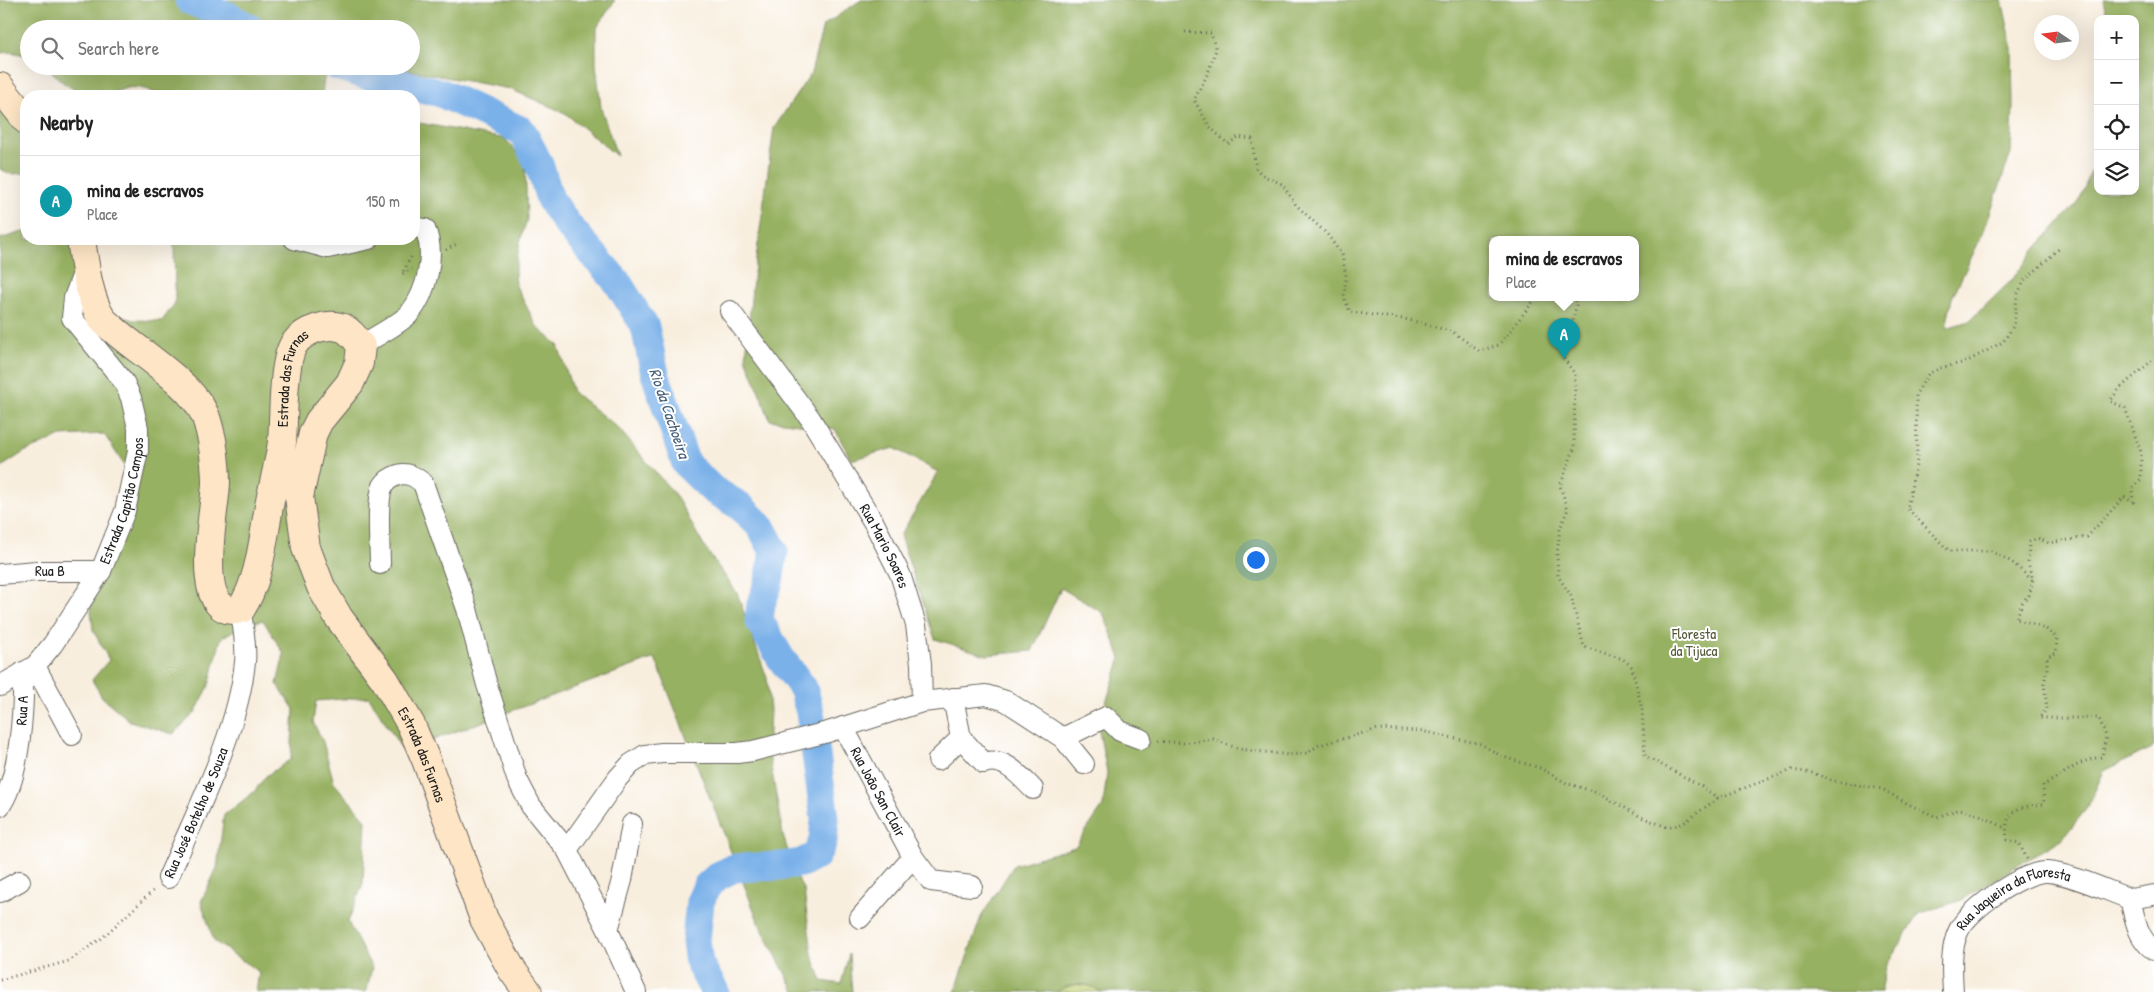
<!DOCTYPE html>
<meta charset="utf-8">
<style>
body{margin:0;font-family:"Patrick Hand",sans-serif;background:#f2f2f2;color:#222}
.controls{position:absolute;right:15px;top:15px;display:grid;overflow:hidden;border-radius:10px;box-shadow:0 5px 20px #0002}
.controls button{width:45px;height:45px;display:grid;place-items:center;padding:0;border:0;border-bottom:1px solid #e0e0e0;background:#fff;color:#222;font:25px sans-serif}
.compass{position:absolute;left:2034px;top:15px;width:45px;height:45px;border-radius:50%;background:#fff;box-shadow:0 5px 20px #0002;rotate:283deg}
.you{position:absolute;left:1255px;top:559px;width:18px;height:18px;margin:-12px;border:4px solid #fff;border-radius:50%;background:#1a73e8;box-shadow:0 0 0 8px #1a73e833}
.badge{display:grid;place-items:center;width:32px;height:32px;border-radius:50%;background:#c8321e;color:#fff;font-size:16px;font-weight:700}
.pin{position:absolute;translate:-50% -41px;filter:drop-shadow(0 1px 2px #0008)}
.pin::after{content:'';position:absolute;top:26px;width:18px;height:15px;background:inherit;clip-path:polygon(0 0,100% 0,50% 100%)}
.popup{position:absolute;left:1489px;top:236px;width:150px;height:65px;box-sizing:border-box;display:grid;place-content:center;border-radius:10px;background:#fff;filter:drop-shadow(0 1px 4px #0005);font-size:16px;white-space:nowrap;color:#767676}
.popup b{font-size:19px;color:#222}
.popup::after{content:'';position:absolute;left:50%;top:100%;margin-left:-10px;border:10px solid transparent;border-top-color:#fff}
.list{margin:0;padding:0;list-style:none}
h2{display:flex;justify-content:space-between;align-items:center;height:65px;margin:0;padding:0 20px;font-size:21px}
h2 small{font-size:16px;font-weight:400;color:#767676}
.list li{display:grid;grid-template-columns:32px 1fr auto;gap:15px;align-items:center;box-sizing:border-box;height:90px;padding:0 20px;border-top:1px solid #e0e0e0}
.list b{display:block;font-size:19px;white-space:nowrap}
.list p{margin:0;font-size:16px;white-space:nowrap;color:#767676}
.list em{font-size:16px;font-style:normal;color:#767676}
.icon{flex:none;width:28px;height:28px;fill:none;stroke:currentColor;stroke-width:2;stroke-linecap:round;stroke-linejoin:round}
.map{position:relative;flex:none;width:2154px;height:992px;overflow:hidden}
.search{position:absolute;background:#fff;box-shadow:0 5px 20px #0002;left:20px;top:20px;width:400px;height:55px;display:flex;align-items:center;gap:12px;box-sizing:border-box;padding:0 18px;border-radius:28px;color:#767676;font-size:19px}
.panel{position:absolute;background:#fff;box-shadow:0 5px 20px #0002;left:20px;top:90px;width:400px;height:155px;border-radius:20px}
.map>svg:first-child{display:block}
.green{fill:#bfce70;stroke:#6e7546}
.forest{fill:#97b162;stroke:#5a663f;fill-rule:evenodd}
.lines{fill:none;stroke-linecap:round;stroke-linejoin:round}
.river{stroke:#7ab1e9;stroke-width:29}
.minor-casing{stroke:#696660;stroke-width:22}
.secondary-casing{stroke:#696660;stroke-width:30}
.path{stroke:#696660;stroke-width:3;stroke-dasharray:1 4;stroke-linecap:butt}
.minor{stroke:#fff;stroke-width:20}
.secondary{stroke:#fde5c5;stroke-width:28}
.labels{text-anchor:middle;stroke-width:4;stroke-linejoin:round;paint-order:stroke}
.street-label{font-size:15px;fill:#1c1c1c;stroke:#fff}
.park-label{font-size:15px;fill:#555a39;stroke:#fff}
.water-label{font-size:16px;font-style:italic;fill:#465f78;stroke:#fff}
</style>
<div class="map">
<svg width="2154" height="992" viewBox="0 0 2154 992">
<rect width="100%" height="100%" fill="#fff"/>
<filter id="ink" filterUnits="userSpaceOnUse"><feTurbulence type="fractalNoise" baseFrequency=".02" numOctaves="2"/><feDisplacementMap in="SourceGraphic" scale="10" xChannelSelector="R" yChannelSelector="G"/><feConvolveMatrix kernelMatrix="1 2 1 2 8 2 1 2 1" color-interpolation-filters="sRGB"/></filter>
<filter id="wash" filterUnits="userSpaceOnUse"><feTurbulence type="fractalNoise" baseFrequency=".0096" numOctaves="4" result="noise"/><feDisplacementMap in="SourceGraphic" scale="20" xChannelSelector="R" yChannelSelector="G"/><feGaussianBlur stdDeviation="1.12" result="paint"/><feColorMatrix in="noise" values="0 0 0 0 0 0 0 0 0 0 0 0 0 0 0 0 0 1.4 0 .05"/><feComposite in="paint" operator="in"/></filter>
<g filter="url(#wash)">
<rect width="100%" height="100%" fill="#f8eede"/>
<polygon class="green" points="1069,984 1093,986 1101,992 1056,992"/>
<g class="forest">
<polygon points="0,0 615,0 596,29 596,64 601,108 617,156 565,113 510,89 386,66 411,66 411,29 29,29 29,56 11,52 0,53"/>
<path d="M861 0H2002L2012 45 2013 107 2011 153 1983 233 1952 298 1946 328 1969 321 2012 280 2036 248 2079 201 2098 155V191H2135V19H2107L2103 0H2154V747L2104 771 2087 808 2062 839 1959 901 1918 914 1886 967 1881 992H1101C1087 981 1071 983 1056 992H955L981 917 1014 865 1075 847 1103 806 1107 772 1098 726 1121 658 1103 613 1061 588 1032 651 986 655 935 639 900 536 938 472 894 448 851 460 835 429 770 420 746 358 752 288 774 128 811 73 823 26ZM1493 240H1635V298H1493Z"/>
<path d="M47 66H326L322 92 333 96H160C152 90 138 86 127 88 122 89 117 92 112 93 84 98 64 88 47 66Z"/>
<polygon points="0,73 26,100 26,173 11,174 0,169"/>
<polygon points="414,122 505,139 525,161 527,219 520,242 515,271 516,286 537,327 558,345 573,392 618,428 676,496 705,548 737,593 767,678 770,710 768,749 783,835 794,871 804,891 812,954 822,981 841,984 849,954 852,992 795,992 759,923 655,658 403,751 369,697 316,701 313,722 323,742 334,783 366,820 363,883 348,922 372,968 366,992 256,992 259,972 214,941 201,902 217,868 224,815 254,792 266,776 291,759 294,709 277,684 284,654 263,620 240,627 221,638 209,686 195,713 173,734 130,721 102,697 92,680 109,660 93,630 89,591 92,561 108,545 128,471 104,434 61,436 24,452 0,468 0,239 26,231 26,239 94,239 98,277 110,313 133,320 162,321 175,303 174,239 414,239"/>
</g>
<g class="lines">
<g class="river">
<polyline points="189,0 230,17 251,29"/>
<polyline points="337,66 365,75 441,93 522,131 539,164 550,199 567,224 618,283 645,327 655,374 686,464 713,490 740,506 761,527 774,551 769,582 761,604 759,620 780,657 803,688 810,712 825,819 823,841 816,856 801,863 780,866 734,868 718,876 707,886 700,902 696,941 699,963 715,992"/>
</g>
</g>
</g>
<g filter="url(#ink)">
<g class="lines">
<defs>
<g id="minor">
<polyline points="294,239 328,248 369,239"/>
<path id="s1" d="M730 311 810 418 874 523 900 574 916 625 921 664 922 702"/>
<path d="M361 346C372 338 402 323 410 313 427 292 436 254 425 229L414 227"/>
<path d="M380 564C380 547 376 500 383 486 386 481 392 477 398 475 408 472 415 477 423 483L467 609 487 685 517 779 531 806 567 850 608 930 636 992"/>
<path id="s2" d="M0 574 37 571H101"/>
<polyline points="35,666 72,735"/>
<path id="s3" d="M0 686 35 666 53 644 101 571 125 511 138 451V428L131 398 124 382 72 318 74 298 85 268"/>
<path id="s4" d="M843 727 913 857 860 918"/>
<path d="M961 738 984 763C1004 756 1020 776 1033 789"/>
<polyline points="1063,738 1106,717 1120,731 1141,739"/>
<polyline points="938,760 961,738 953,698"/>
<path id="s5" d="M0 806C20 779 24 707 23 672"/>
<polyline points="567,850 618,778 631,764 645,755 662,753 737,753 753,751 828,732 922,702 986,695 1006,701 1063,738 1084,764"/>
<polyline points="913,857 931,881 972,886"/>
<path id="s6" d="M168 878C196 813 238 732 245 662 247 645 242 625 241 609"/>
<polyline points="0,892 20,881"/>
<path d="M2154 895 2130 899C2135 918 2137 938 2154 950"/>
<polyline points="608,930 622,880 632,824"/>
<path id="s7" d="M1953 992C1952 972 1950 950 1958 932 1967 910 2023 871 2047 872 2069 873 2108 891 2130 899"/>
</g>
<g id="secondary">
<polyline points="0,87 26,120"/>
<path id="s8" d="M81 239C85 265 88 296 102 319 129 347 190 380 205 415 208 422 210 432 212 440 214 453 216 469 216 482 216 508 189 622 241 609 260 580 263 540 269 506 273 485 279 464 282 442 284 419 282 362 294 344 304 330 329 321 345 329 352 333 357 340 361 346L359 363 350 383 319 421 313 433 299 497 306 548 321 587 339 618 385 680 411 725 426 760 484 919 512 970 528 992"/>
</g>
</defs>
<use href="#minor" class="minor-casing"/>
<use href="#secondary" class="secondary-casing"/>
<g class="path">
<polyline points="1185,32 1211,33 1216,50 1208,73 1194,100 1210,127 1228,144 1238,137 1252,139 1256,169 1264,176 1282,184 1296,205 1327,234 1342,255 1346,276 1344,297 1350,312 1410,320 1453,332 1479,351 1499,345 1536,298"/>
<polyline points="446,250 457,244"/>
<polyline points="411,257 402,274 412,269"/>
<polyline points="1571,298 1577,302 1564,359 1575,374 1574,449 1560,486 1568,509 1560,529 1557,554 1558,576 1571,596 1584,647 1623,659 1632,667 1642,709 1645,756 1701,786 1718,798"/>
<polyline points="2032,580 2012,562 1991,551 1949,551 1907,508 1917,460 1916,394 1928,374 1940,368 1966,362 2003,342 2014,325 2017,295 2025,280 2061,247"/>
<polyline points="1158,741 1183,743 1213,739 1239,749 1289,755 1307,753 1319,745 1378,729 1421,731 1481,744 1503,757 1540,768 1568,784 1597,792 1641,817 1667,827 1682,824 1718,798 1792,770 1813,773 1834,781 1882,789 1908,804 1937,817 1960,809 1980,815 2005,828"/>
<path d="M2027 859 2019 843 2007 840C2003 808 2019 807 2044 804L2043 785C2065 775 2077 760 2102 757L2106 736 2099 718H2039L2047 709 2044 683 2047 670V657L2056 653 2057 638 2046 629 2016 619 2023 601 2029 595 2033 580 2028 562 2029 542 2037 538 2049 543 2087 537 2124 497 2133 502 2132 488 2141 479V452L2125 408 2110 401 2120 388 2154 359"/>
<polyline points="0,980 69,961 102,938 155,889"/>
</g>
<use href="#minor" class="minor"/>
<use href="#secondary" class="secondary"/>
</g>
</g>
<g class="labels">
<g class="street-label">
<text dy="5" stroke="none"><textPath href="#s8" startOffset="680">Estrada das Furnas</textPath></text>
<text dy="5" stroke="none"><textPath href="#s3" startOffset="230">Estrada Capitão Campos</textPath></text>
<text dy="5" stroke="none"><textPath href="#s1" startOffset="282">Rua Mario Soares</textPath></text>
<text dy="5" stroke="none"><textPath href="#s2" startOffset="50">Rua B</textPath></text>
<text dy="5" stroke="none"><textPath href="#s5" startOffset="99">Rua A</textPath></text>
<text dy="5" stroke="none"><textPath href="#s8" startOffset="1251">Estrada das Furnas</textPath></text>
<text dy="5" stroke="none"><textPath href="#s4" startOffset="74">Rua João San Clair</textPath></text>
<text dy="5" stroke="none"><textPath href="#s6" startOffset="71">Rua José Botelho de Souza</textPath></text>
<text dy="5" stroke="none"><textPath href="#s7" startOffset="130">Rua Jaqueira da Floresta</textPath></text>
</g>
<g class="park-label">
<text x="1694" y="639">Floresta<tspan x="1694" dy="17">da Tijuca</tspan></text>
</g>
<g class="water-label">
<text transform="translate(670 413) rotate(71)" y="6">Rio da Cachoeira</text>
</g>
</g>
</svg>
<div class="controls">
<button>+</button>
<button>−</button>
<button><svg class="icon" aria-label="locate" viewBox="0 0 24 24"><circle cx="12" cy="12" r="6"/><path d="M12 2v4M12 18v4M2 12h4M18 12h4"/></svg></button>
<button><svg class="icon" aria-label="layers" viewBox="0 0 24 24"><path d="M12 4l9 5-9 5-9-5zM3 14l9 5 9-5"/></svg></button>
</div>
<svg class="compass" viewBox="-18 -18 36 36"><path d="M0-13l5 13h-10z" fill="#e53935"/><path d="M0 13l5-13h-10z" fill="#767676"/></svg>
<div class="you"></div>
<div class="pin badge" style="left:1564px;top:359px;background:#0f9aa8">A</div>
<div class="popup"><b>mina de escravos</b>Place</div>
<div class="search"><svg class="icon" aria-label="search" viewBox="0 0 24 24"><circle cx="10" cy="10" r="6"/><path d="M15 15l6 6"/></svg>Search here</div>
<section class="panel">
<h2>Nearby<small></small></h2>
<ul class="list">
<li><span class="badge" style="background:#0f9aa8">A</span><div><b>mina de escravos</b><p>Place</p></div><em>150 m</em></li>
</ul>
</section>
</div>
